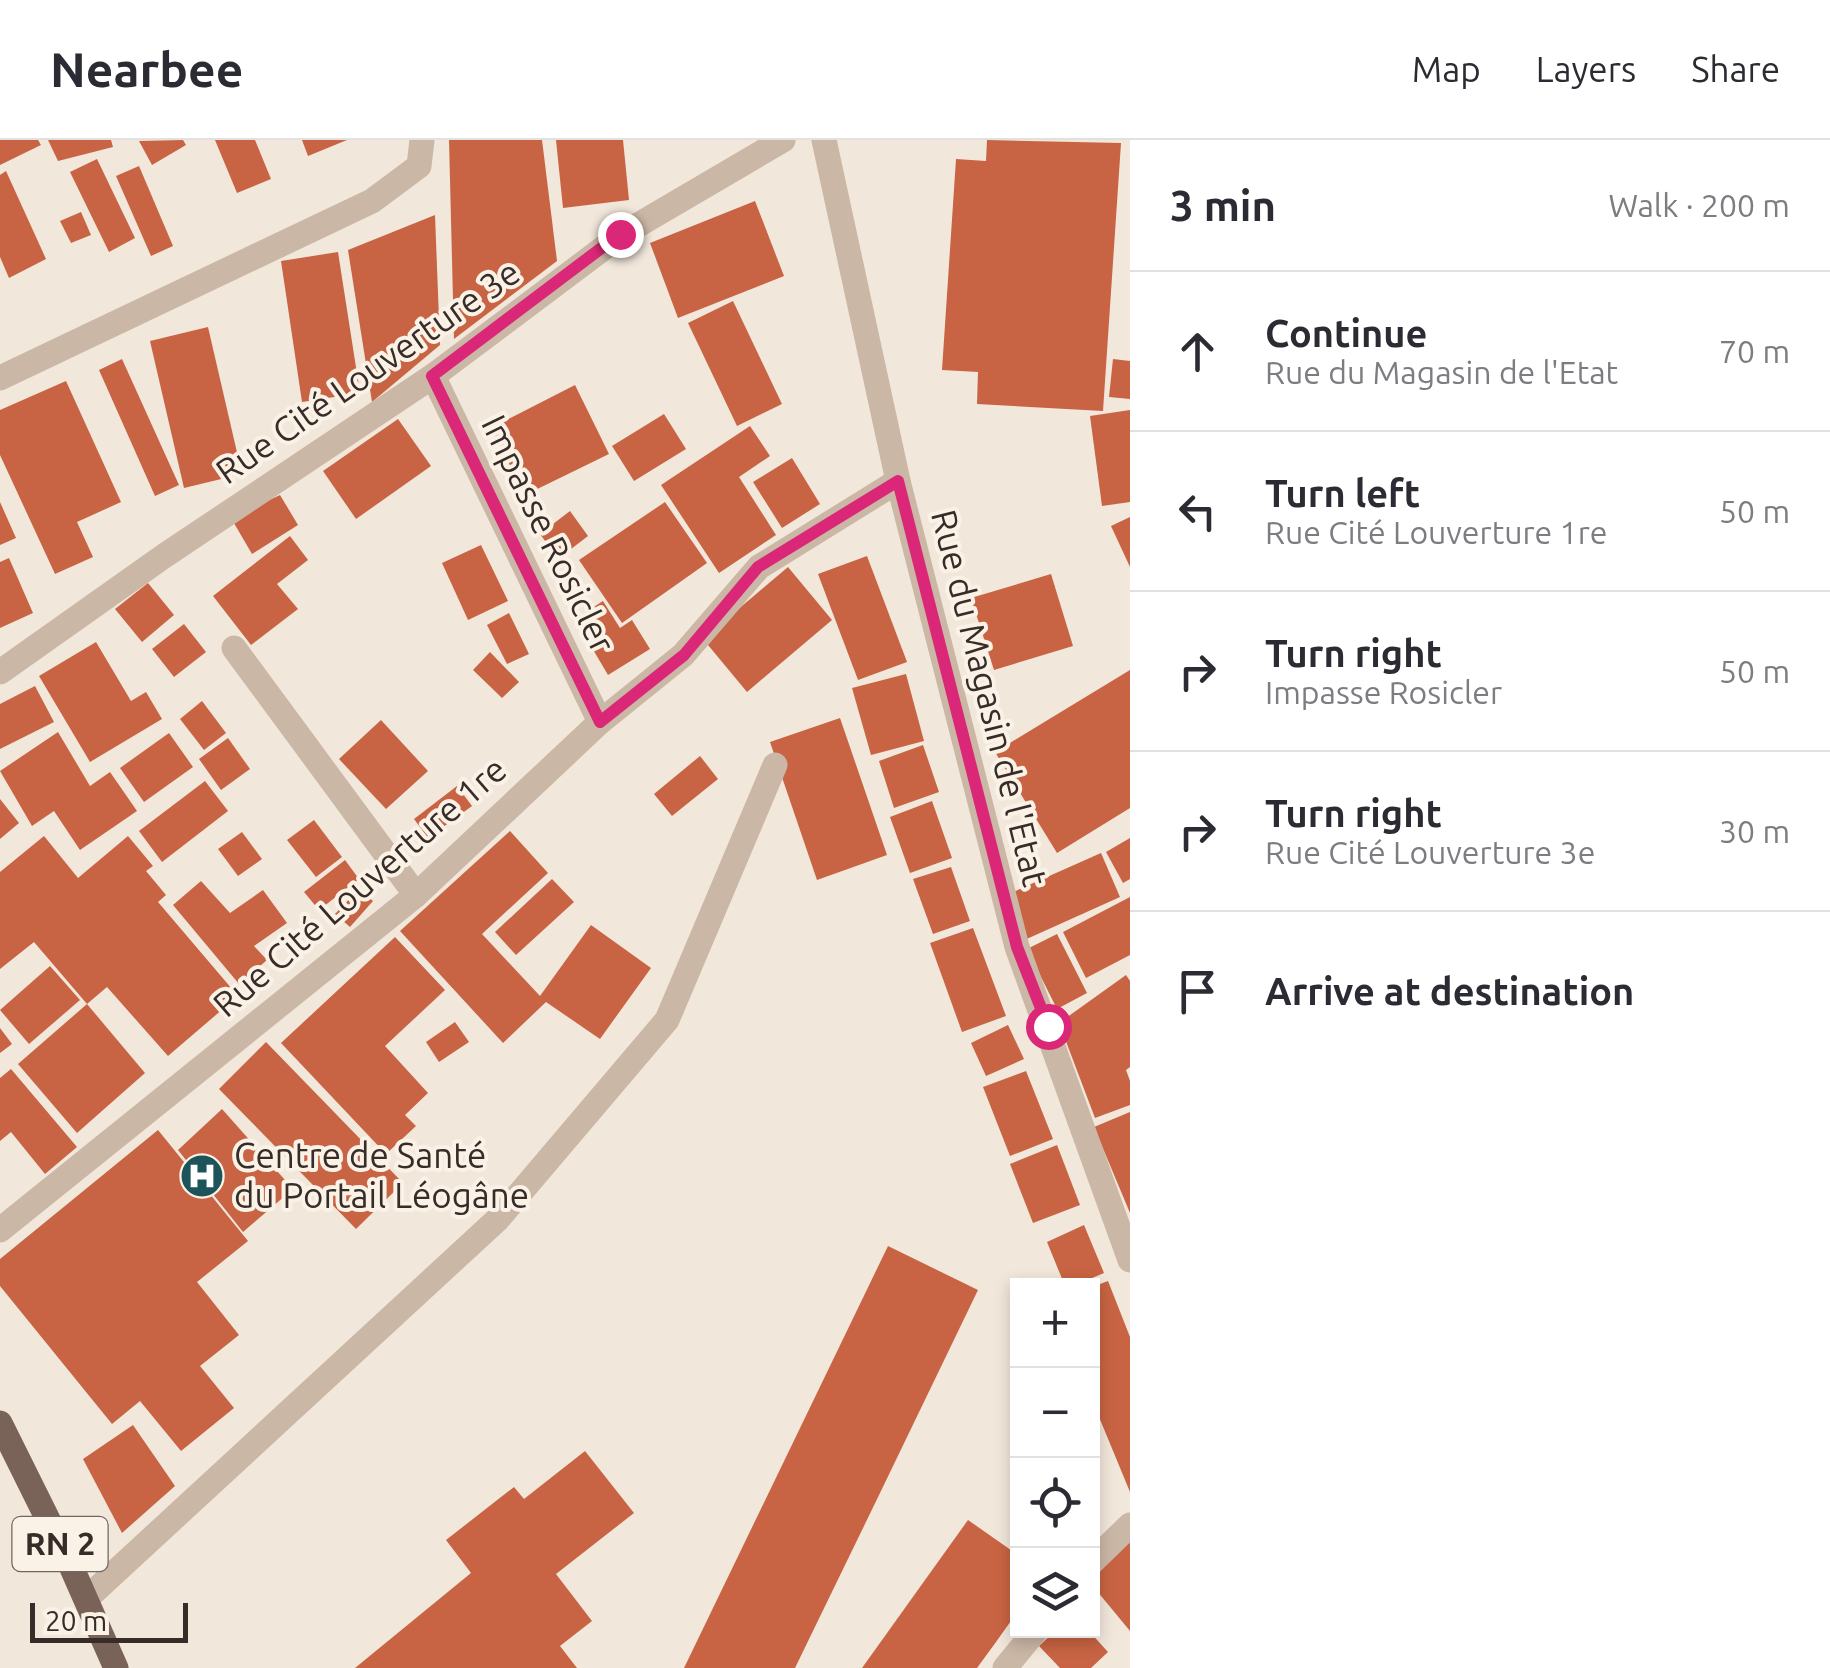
<!DOCTYPE html>
<meta charset="utf-8">
<style>
body{margin:0;font-family:Ubuntu,sans-serif;background:#f7f7f7;color:#2b2b33}
.controls{position:absolute;right:30px;bottom:30px;display:grid;overflow:hidden;border-radius:0px;box-shadow:0 5px 15px #0003}
.controls button{width:90px;height:90px;display:grid;place-items:center;padding:0;border:0;border-bottom:2px solid #e1e1e2;background:#fff;color:#2b2b33;font:50px sans-serif}
.scale{position:absolute;left:30px;bottom:25px;width:158px;box-sizing:border-box;padding-left:10px;border:5px solid #372c27;border-top:0;font-size:28px;line-height:35px;white-space:nowrap;color:#372c27;-webkit-text-stroke:8px #faf1e7;paint-order:stroke}
.stop{position:absolute;width:30px;height:30px;margin:-22px;border:8px solid #db2777;border-radius:50%;background:#fff}
.stop.end{background:#db2777;border-color:#fff;box-shadow:0 2px 10px #0008}
.list{margin:0;padding:0;list-style:none}
h2{display:flex;justify-content:space-between;align-items:center;height:130px;margin:0;padding:0 40px;font-size:42px}
h2 small{font-size:32px;font-weight:400;color:#7c7c81}
.list li{display:grid;grid-template-columns:65px 1fr auto;gap:30px;align-items:center;box-sizing:border-box;height:160px;padding:0 40px;border-top:2px solid #e1e1e2}
.list b{display:block;font-size:38px;white-space:nowrap}
.list p{margin:0;font-size:32px;white-space:nowrap;color:#7c7c81}
.list em{font-size:32px;font-style:normal;color:#7c7c81}
.icon{flex:none;width:55px;height:55px;fill:none;stroke:currentColor;stroke-width:2;stroke-linecap:round;stroke-linejoin:round}
.map{position:relative;flex:none;width:1130px;height:1528px;overflow:hidden}
header{display:flex;align-items:center;gap:60px;box-sizing:border-box;height:140px;padding:0 50px;background:#fff;border-bottom:2px solid #e1e1e2}
header strong{font-size:48px}
nav{display:flex;gap:55px;margin-inline-start:auto;font-size:35px}
main{display:flex}
aside{flex:1;background:#fff}
.map>svg:first-child{display:block}
.building{fill:#c86443}
.lines{fill:none;stroke-linecap:round;stroke-linejoin:round}
.service{stroke:#cbb7a6;stroke-width:25}
.minor{stroke:#cbb7a6;stroke-width:25}
.primary{stroke:#796358;stroke-width:25}
.route{stroke:#db2777;stroke-width:12}
.labels{text-anchor:middle;stroke-width:8;stroke-linejoin:round;paint-order:stroke}
.shield{fill:#faf1e7;stroke:#726761;stroke-width:2.5}
.shield-label{font-size:32px;font-weight:bold;fill:#372c27}
.street-label{font-size:35px;fill:#372c27;stroke:#faf1e7}
.poi-label{font-size:35px;fill:#372c27;stroke:#faf1e7;text-anchor:start}
</style>
<header>
<strong>Nearbee</strong>
<nav><a>Map</a><a>Layers</a><a>Share</a></nav>
</header>
<main>
<div class="map">
<svg width="1130" height="1528" viewBox="0 0 1130 1528">
<rect width="100%" height="100%" fill="#f2e7db"/>
<g class="building">
<polygon points="0,0 38,0 41,5 0,25"/>
<polygon points="48,0 111,0 113,7 58,21"/>
<polygon points="183,0 186,5 152,25 139,1"/>
<polygon points="215,0 255,0 271,39 237,53"/>
<polygon points="302,0 347,0 308,16"/>
<polygon points="449,0 542,0 557,121 454,199"/>
<polygon points="556,0 623,0 629,60 563,68"/>
<polygon points="987,0 1121,3 1103,271 977,264 978,232 942,230 956,19 986,21"/>
<polygon points="97,19 135,98 109,112 70,32"/>
<polygon points="139,26 173,106 151,116 116,36"/>
<polygon points="6,31 46,119 9,138 0,117 0,35"/>
<polygon points="755,61 784,136 678,178 650,103"/>
<polygon points="81,72 91,95 71,103 60,81"/>
<polygon points="435,75 440,205 372,262 348,110"/>
<polygon points="338,112 360,253 302,262 281,121"/>
<polygon points="733,161 782,264 737,286 688,183"/>
<polygon points="208,187 242,334 184,348 150,201"/>
<polygon points="122,219 179,345 155,356 99,230"/>
<polygon points="1113,219 1130,221 1130,259 1109,257"/>
<polygon points="66,241 121,362 77,382 93,417 55,434 0,315 0,270"/>
<polygon points="575,245 609,314 525,355 491,288"/>
<polygon points="1130,270 1130,362 1102,366 1090,276"/>
<polygon points="664,274 686,309 634,341 612,306"/>
<polygon points="398,279 431,326 356,379 323,331"/>
<polygon points="750,286 770,316 739,337 776,395 719,433 661,345"/>
<polygon points="792,318 820,364 782,388 753,342"/>
<polygon points="280,355 298,385 252,414 231,378"/>
<polygon points="0,362 16,398 0,405"/>
<polygon points="665,362 707,423 622,483 579,420"/>
<polygon points="570,371 588,396 558,419 540,394"/>
<polygon points="1130,377 1130,427 1111,386"/>
<polygon points="290,396 308,420 277,444 298,469 251,505 213,456"/>
<polygon points="481,405 508,461 468,480 442,423"/>
<polygon points="867,416 907,522 858,540 818,434"/>
<polygon points="9,418 33,473 0,488 0,422"/>
<polygon points="788,427 832,480 747,552 703,499"/>
<polygon points="1051,434 1073,506 994,530 971,458"/>
<polygon points="148,443 174,475 142,502 115,469"/>
<polygon points="603,461 620,488 632,480 650,509 608,535 575,479"/>
<polygon points="509,473 529,514 507,524 487,485"/>
<polygon points="184,484 206,512 174,537 152,509"/>
<polygon points="96,502 131,561 146,552 162,579 90,622 39,536"/>
<polygon points="490,512 519,542 502,558 473,530"/>
<polygon points="1130,530 1130,668 1057,713 995,612"/>
<polygon points="906,534 924,601 871,615 852,548"/>
<polygon points="35,546 54,582 0,609 0,564"/>
<polygon points="202,561 226,593 204,610 180,579"/>
<polygon points="840,578 887,715 817,740 770,602"/>
<polygon points="381,580 428,631 386,669 339,619"/>
<polygon points="58,592 90,646 110,632 137,671 80,710 54,671 32,686 0,631"/>
<polygon points="169,593 193,627 144,662 120,628"/>
<polygon points="228,598 250,629 221,650 199,619"/>
<polygon points="923,605 939,652 894,668 879,621"/>
<polygon points="700,616 718,639 672,676 654,654"/>
<polygon points="205,641 228,671 162,722 139,691"/>
<polygon points="457,646 472,666 428,698 414,679"/>
<polygon points="0,659 19,683 0,699"/>
<polygon points="932,661 952,718 910,733 890,677"/>
<polygon points="314,680 342,717 316,737 287,700"/>
<polygon points="510,691 548,733 482,794 540,856 591,785 651,828 600,899 546,862 503,903 400,791"/>
<polygon points="242,692 262,719 238,736 218,709"/>
<polygon points="44,696 78,738 128,696 153,726 146,731 166,755 158,762 238,856 168,916 107,847 87,864 34,802 0,829 0,732"/>
<polygon points="1130,698 1130,739 1123,743 1106,712"/>
<polygon points="1101,713 1120,757 1020,802 1000,758"/>
<polygon points="345,720 359,739 319,770 304,752"/>
<polygon points="951,727 970,781 933,794 913,739"/>
<polygon points="552,739 574,762 516,815 495,792"/>
<polygon points="201,741 230,773 263,750 287,783 254,806 267,820 239,844 173,765"/>
<polygon points="359,749 373,761 350,787 335,774"/>
<polygon points="1130,757 1130,815 1086,838 1063,792"/>
<polygon points="973,788 1006,876 962,892 930,803"/>
<polygon points="1057,794 1087,853 1057,869 1027,809"/>
<polygon points="395,797 445,850 385,906 428,953 405,975 416,986 386,1014 281,903"/>
<polygon points="50,826 80,860 29,904 0,870"/>
<polygon points="1126,835 1130,841 1130,927 1126,930 1130,941 1130,965 1095,978 1059,883"/>
<polygon points="87,864 145,933 77,993 18,924"/>
<polygon points="455,882 469,902 439,922 426,902"/>
<polygon points="1008,885 1024,919 986,936 971,903"/>
<polygon points="0,888 12,904 0,913"/>
<polygon points="266,902 403,1043 356,1089 219,949"/>
<polygon points="11,929 77,1007 45,1034 11,992 0,1001 0,938"/>
<polygon points="1026,931 1053,999 1010,1016 983,947"/>
<polygon points="222,969 293,1049 243,1092 178,1010"/>
<polygon points="1130,972 1130,1073 1094,987"/>
<polygon points="158,990 248,1101 197,1142 239,1195 200,1226 234,1268 181,1311 140,1261 112,1284 0,1146 0,1119"/>
<polygon points="1057,1005 1080,1065 1033,1083 1010,1024"/>
<polygon points="1084,1085 1104,1133 1073,1146 1065,1146 1047,1102"/>
<polygon points="888,1106 978,1150 880,1353 795,1528 684,1528"/>
<polygon points="1108,1141 1130,1197 1130,1352 1092,1260 1092,1147"/>
<polygon points="133,1285 175,1346 122,1393 83,1319"/>
<polygon points="585,1311 634,1373 556,1434 592,1481 560,1506 577,1528 355,1528 471,1433 446,1400 514,1347 524,1359"/>
<polygon points="968,1380 1018,1415 1018,1471 996,1502 977,1528 862,1528"/>
<polygon points="1130,1402 1130,1491 1092,1445 1092,1433"/>
<polygon points="1056,1490 1088,1490 1108,1512 1091,1528 1060,1528 1039,1506"/>
</g>
<g class="lines">
<g class="service">
<polyline points="433,236 600,582"/>
<polyline points="234,508 416,755"/>
<polyline points="86,1459 498,1079 667,880 775,625"/>
</g>
<g class="minor">
<polyline points="824,0 898,341 1017,807 1130,1120"/>
<polyline points="0,238 372,61 419,26 422,0"/>
<polyline points="0,532 164,416 433,236 621,95 783,0"/>
<polyline points="0,1090 416,755 600,582 683,515 759,427 898,341"/>
<polyline points="1092,1422 1130,1385"/>
<polyline points="1005,1528 1036,1490"/>
</g>
<polyline class="primary" points="0,1283 71,1426 116,1528"/>
</g>
<g class="lines">
<polyline class="route" points="620,94 432,236 600,582 684,515 758,427 898,341 1017,807 1048,886"/>
</g>
<defs>
<symbol id="hospital-disc" viewBox="-11 -11 22 22"><circle r="9.5" fill="#1c5459" stroke="#faf1e7"/><path d="M-5-5h3v3.5h4V-5h3V5h-3V1.5h-4V5h-3Z" fill="#fff"/></symbol>
</defs>
<g fill-rule="evenodd">
<use href="#hospital-disc" x="177" y="1011" width="50" height="50"/>
</g>
<g class="labels">
<rect class="shield" x="12.5" y="1377" width="95" height="54" rx="8"/>
<g class="shield-label">
<text x="60" y="1415">RN 2</text>
</g>
<g class="street-label">
<text transform="translate(368 232) rotate(-35)" y="12">Rue Cité Louverture 3e</text>
<text transform="translate(548 394) rotate(64)" y="12">Impasse Rosicler</text>
<text transform="translate(989 558) rotate(76)" y="12">Rue du Magasin de l'Etat</text>
<text transform="translate(360 747) rotate(-41)" y="12">Rue Cité Louverture 1re</text>
</g>
<g class="poi-label">
<text x="234" y="1028">Centre de Santé<tspan x="234" dy="40">du Portail Léogâne</tspan></text>
</g>
</g>
</svg>
<div class="controls">
<button>+</button>
<button>−</button>
<button><svg class="icon" aria-label="locate" viewBox="0 0 24 24"><circle cx="12" cy="12" r="6"/><path d="M12 2v4M12 18v4M2 12h4M18 12h4"/></svg></button>
<button><svg class="icon" aria-label="layers" viewBox="0 0 24 24"><path d="M12 4l9 5-9 5-9-5zM3 14l9 5 9-5"/></svg></button>
</div>
<div class="scale">20 m</div>
<div class="stop" style="left:1048px;top:886px"></div>
<div class="stop end" style="left:620px;top:94px"></div>
</div>
<aside>
<h2>3 min<small>Walk · 200 m</small></h2>
<ul class="list">
<li><svg class="icon" aria-label="ahead" viewBox="0 0 24 24"><path d="M12 20V5M6 11l6-6 6 6"/></svg><div><b>Continue</b><p>Rue du Magasin de l'Etat</p></div><em>70 m</em></li>
<li><svg class="icon" aria-label="left" viewBox="0 0 24 24"><path d="M17 20v-9H6M10 6l-5 5 5 5"/></svg><div><b>Turn left</b><p>Rue Cité Louverture 1re</p></div><em>50 m</em></li>
<li><svg class="icon" aria-label="right" viewBox="0 0 24 24"><path d="M7 20v-9h11M14 6l5 5-5 5"/></svg><div><b>Turn right</b><p>Impasse Rosicler</p></div><em>50 m</em></li>
<li><svg class="icon" aria-label="right" viewBox="0 0 24 24"><path d="M7 20v-9h11M14 6l5 5-5 5"/></svg><div><b>Turn right</b><p>Rue Cité Louverture 3e</p></div><em>30 m</em></li>
<li><svg class="icon" aria-label="arrive" viewBox="0 0 24 24"><path d="M6 21V4h12l-3 4 3 4H6"/></svg><div><b>Arrive at destination</b></div></li>
</ul>
</aside>
</main>
